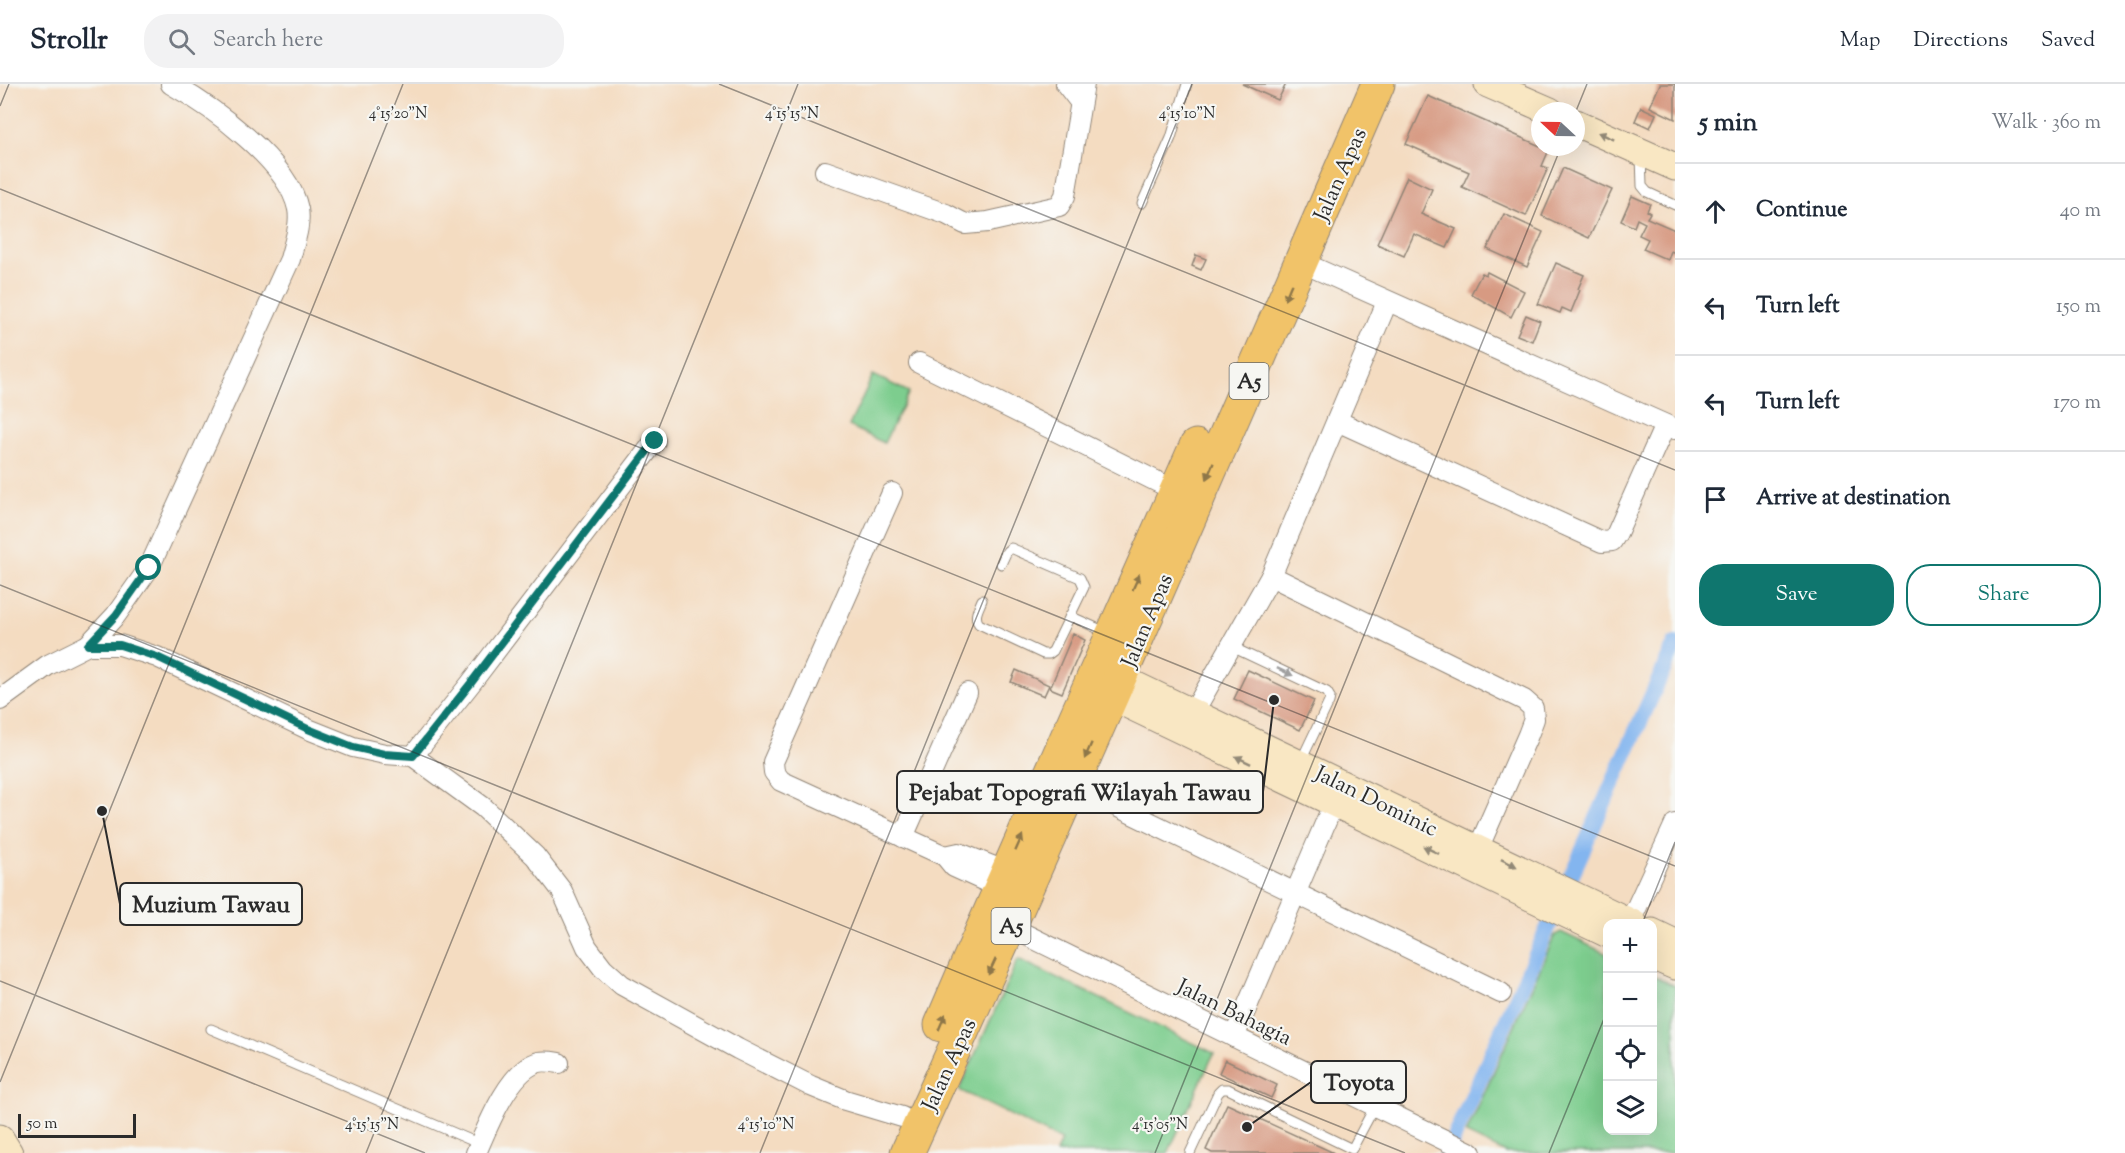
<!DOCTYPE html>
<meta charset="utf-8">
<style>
body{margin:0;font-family:"Sorts Mill Goudy",serif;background:#f2f2f3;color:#1f2937}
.controls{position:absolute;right:18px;bottom:18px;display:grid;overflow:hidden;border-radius:12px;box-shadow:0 6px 24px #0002}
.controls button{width:54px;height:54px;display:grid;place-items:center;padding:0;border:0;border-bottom:2px solid #e0e1e3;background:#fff;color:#1f2937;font:30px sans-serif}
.compass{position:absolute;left:1531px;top:18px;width:54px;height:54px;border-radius:50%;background:#fff;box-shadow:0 6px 24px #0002;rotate:292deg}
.scale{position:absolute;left:18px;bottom:15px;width:118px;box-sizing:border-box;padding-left:6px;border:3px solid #2b2b2b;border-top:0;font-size:16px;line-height:21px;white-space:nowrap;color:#2b2b2b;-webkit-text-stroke:4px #f6f6f2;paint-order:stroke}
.stop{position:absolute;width:18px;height:18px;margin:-14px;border:4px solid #0f766e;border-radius:50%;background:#fff}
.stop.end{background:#0f766e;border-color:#fff;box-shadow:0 2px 6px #0008}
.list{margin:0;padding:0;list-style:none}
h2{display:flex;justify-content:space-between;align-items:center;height:78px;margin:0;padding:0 24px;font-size:26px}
h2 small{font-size:20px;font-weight:400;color:#747a83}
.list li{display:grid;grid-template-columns:39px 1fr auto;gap:18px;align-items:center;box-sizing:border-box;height:96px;padding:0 24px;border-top:2px solid #e0e1e3}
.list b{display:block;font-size:22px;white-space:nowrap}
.list em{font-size:20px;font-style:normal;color:#747a83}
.actions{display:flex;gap:12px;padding:18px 24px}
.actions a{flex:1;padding:14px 0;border:2px solid #0f766e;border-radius:24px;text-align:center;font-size:21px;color:#0f766e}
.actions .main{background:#0f766e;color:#fff}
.icon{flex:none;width:33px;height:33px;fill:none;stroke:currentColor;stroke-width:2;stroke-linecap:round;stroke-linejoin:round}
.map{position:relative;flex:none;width:1675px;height:1069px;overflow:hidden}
header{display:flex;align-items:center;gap:36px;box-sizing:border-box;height:84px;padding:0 30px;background:#fff;border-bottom:2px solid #e0e1e3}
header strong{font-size:28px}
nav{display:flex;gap:33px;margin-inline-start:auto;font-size:21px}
.search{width:420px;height:54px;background:#f2f2f3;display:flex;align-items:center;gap:15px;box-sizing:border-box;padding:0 21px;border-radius:24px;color:#747a83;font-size:22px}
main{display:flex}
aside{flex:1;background:#fff}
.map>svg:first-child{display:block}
.green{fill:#7dcd8e;stroke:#547c5c;stroke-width:1.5}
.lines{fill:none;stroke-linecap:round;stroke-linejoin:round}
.canal{stroke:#83b5ef;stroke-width:16}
.building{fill:#d79a82}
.lane-casing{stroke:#908476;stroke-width:11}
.street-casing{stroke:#908476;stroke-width:22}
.secondary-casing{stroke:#908476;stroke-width:29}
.highway-casing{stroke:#908476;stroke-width:35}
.lane{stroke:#fff;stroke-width:9}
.street{stroke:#fff;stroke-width:20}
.secondary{stroke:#f9e7c3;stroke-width:27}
.highway{stroke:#f1c369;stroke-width:33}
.oneway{fill:#928977}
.oneway2{fill:#8e774a}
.oneway3{fill:#a0a0a0}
.route{stroke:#0f766e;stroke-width:8}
.ticks{fill:none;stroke:#2b2b2b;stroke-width:1.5;stroke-opacity:0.45}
.labels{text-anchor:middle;stroke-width:4.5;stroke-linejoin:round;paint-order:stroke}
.shield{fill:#f6f6f2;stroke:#686867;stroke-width:1.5}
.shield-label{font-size:21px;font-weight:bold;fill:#2b2b2b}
.street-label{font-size:22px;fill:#2b2b2b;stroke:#f6f6f2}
.ticks-label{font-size:15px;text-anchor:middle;fill:#2b2b2b;stroke:#f6f6f2;stroke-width:4.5;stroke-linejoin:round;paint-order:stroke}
.leader{fill:none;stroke:#2b2b2b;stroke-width:2}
.callout-dot{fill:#2b2b2b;stroke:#f6f6f2;stroke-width:2}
.callout{fill:#f6f6f2;stroke:#2b2b2b;stroke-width:2}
.callout-label{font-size:24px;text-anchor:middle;font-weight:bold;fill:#2b2b2b}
</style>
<header>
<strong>Strollr</strong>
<div class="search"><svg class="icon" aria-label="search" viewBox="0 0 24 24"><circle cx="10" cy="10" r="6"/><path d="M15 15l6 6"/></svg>Search here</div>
<nav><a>Map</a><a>Directions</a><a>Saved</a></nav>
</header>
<main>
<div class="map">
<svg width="1675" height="1069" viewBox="0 0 1675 1069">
<rect width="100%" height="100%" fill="#f6f6f2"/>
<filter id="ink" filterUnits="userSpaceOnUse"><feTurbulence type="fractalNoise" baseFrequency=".0167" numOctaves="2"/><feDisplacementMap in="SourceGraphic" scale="12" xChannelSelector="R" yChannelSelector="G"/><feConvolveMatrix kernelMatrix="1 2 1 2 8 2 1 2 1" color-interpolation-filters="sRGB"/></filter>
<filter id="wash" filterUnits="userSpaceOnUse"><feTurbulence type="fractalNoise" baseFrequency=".008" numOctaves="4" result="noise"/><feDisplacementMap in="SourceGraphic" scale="24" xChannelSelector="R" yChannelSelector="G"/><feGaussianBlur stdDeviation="1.35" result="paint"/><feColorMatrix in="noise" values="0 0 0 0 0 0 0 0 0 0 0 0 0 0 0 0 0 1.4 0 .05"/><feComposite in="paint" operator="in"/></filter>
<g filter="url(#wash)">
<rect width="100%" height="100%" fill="#f4dcc1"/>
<g class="green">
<polygon points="873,291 909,308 884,359 849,342"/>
<polygon points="1561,848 1607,870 1608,1046 1652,1046 1653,891 1675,902 1675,1069 1506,1069 1466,1050 1555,851"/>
<polygon points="1018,875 1214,969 1168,1069 1056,1069 1061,1056 959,1006"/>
</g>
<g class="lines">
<polyline class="canal" points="1447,1069 1675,560"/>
</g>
<g id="blocks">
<g class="building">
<polygon points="1242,0 1286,0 1278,16"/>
<polygon points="1660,0 1675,0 1675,35 1650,23"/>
<polygon points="1428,12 1549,66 1542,82 1548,84 1526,132 1462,103 1469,88 1406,60"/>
<polygon points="1641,23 1656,30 1650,44 1635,37"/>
<polygon points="1563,84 1612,106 1589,154 1542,132"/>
<polygon points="1407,93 1432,105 1421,130 1456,145 1447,164 1414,150 1404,172 1377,160"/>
<polygon points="1632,112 1650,120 1647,127 1650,129 1647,134 1675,146 1675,169 1671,167 1668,176 1643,165 1648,155 1639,151 1645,139 1637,135 1634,143 1621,137"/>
<polygon points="1504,130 1543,148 1527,183 1487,165"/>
<polygon points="1196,171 1206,175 1201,186 1192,182"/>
<polygon points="1556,179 1584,191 1578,205 1580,206 1571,228 1562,224 1560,229 1538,220"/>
<polygon points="1487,188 1524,207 1511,233 1471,210 1482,189 1486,191"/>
<polygon points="1526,231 1540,237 1532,257 1517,251"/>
<polygon points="1073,550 1085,556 1062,609 1050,604"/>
<polygon points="1016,586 1049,601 1044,612 1011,598"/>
<polygon points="1248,586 1314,617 1300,646 1234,615"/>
<polygon points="1225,976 1277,1001 1271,1014 1219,989"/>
<polygon points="1227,1020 1334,1069 1212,1069 1206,1066"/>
</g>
</g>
</g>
<g filter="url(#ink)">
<use href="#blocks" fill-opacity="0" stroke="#908476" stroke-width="1.5"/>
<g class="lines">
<defs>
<g id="lane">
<polyline points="1641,71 1642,102 1647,108 1675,121"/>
<polyline points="1142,119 1171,54 1187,0"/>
<polyline points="1001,480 1007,467 1011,464 1080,494 1084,503 1070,532"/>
<path d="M982 516C979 524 973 532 979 540L1043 570H1049L1053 567 1070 532 1108 549"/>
<polyline points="1232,563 1327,608 1330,613 1329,618 1300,679"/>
<polyline points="211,945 480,1060"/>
<polyline points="1190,1069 1218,1009 1222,1005 1228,1005 1352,1065 1375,1022"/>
</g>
<g id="street">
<polyline points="1066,0 1080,18"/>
<polyline points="825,87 946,130 965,140 988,138 1059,122 1065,112 1084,0"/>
<polyline points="1301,178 1675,345"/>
<polyline points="919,279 1176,407"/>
<polyline points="1337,337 1602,458 1612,457 1617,449 1665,341"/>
<polyline points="892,409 773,678 774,688 781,697 945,772 954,783 1000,804"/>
<polyline points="1271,492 1524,616 1533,624 1534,635 1528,651 1478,765"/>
<path d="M88 561 116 531 149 484 290 175C294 159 301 141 298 125 288 77 212 23 171 0"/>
<polyline points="0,616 48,581 88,561 120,561 157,573 308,645 353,663 385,670 413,672 483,723 535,772 562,807 587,863 603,884 622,901 738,965 811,1002 845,1016 902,1033"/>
<polyline points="1193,629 1271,492 1387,218"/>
<polyline points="413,672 471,599 655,357"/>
<polyline points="1073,701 1501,909"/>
<polyline points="903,753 967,609"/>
<polyline points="945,772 959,769 1007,788"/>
<polyline points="1629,840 1675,740"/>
<polyline points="1010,843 1471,1069"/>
<polyline points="1234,953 1339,707"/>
<path d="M476 1069C487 1044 508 989 536 979 542 976 553 978 559 979"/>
</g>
<g id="secondary">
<polyline points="1488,0 1550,27"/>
<polyline points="1576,39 1675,83"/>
<polyline points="1120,594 1634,840"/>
<polyline points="1112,613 1608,850"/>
<polyline points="1652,848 1675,859"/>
<polyline points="1652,872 1675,882"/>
<polyline points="0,1054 9,1069"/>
</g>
<g id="highway">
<path d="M941 941C1024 747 1111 555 1196 362"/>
<path d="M907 1069C1069 715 1223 357 1378 0"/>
</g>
</defs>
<use href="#lane" class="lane-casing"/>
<use href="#street" class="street-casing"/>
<use href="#secondary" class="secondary-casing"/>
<use href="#highway" class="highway-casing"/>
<use href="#lane" class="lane"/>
<use href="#street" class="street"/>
<use href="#secondary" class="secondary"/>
<use href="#highway" class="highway"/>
</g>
<defs><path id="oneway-solid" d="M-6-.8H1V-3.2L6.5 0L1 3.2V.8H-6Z" transform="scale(1.5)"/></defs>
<g class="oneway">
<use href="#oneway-solid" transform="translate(1606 52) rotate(-156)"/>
<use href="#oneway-solid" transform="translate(1243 676) rotate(-154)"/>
<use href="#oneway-solid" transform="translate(1431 766) rotate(-154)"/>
<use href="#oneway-solid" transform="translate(1509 779) rotate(26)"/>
</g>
<g class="oneway2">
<use href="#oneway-solid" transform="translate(1288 208) rotate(113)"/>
<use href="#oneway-solid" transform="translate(1210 387) rotate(113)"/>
<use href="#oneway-solid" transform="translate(1136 498) rotate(-66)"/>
<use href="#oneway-solid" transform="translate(1088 667) rotate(114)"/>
<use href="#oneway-solid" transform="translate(1019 759) rotate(-66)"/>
<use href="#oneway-solid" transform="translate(992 883) rotate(115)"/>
<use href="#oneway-solid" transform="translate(942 938) rotate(-67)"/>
</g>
<use class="oneway3" href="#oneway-solid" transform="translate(1285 588) rotate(25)"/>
</g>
<g class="lines" filter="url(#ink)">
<polyline class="route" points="149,484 116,531 88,561 120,561 157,573 308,645 353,663 384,670 413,672 471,599 655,357"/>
</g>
<path class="ticks" d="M719 0 1675 386M0 22 9 0M1576 27 1587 0M0 105 1675 782M0 501 1405 1069M1642 840 1675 758M0 897 425 1069M0 998 403 0M366 1069 798 0M760 1069 1192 0M1155 1069 1561 63M1549 1069 1608 925"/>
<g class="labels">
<g class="shield">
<rect x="1229.5" y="279" width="39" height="36" rx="4.5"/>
<rect x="991.5" y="824" width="39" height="36" rx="4.5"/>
</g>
<g class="shield-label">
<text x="1249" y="304">A5</text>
<text x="1011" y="849">A5</text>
</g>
<g class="street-label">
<text transform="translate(1339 90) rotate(-66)" y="8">Jalan Apas</text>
<text transform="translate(1146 536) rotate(-67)" y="8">Jalan Apas</text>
<text transform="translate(1377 716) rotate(26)" y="8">Jalan Dominic</text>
<text transform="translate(1235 927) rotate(26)" y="8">Jalan Bahagia</text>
<text transform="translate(948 980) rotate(-65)" y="8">Jalan Apas</text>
</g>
</g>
<g class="ticks-label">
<text x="398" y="34">4°15'20"N</text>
<text x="792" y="34">4°15'15"N</text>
<text x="1187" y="34">4°15'10"N</text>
<text x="372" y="1045">4°15'15"N</text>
<text x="766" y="1045">4°15'10"N</text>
<text x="1160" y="1045">4°15'05"N</text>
</g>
<path class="leader" d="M1274 616L1263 708M102 727L120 820M1247 1043L1311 998"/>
<g class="callout-dot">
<circle cx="1274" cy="616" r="6"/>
<circle cx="102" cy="727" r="6"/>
<circle cx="1247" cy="1043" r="6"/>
</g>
<g class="callout">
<rect x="897" y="687" width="366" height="42" rx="6"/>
<rect x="120" y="799" width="182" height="42" rx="6"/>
<rect x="1311" y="977" width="95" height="42" rx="6"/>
</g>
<g class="callout-label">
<text x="1080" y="716">Pejabat Topografi Wilayah Tawau</text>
<text x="211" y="828">Muzium Tawau</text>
<text x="1359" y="1006">Toyota</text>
</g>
</svg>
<div class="controls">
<button>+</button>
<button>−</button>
<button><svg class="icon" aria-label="locate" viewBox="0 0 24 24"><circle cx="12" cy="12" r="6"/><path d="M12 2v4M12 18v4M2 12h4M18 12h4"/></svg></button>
<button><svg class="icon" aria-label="layers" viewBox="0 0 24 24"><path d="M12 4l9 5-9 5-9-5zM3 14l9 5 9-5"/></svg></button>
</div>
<svg class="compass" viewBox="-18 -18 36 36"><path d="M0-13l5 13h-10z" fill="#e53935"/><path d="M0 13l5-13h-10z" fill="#747a83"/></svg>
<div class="scale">50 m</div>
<div class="stop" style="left:149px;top:484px"></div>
<div class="stop end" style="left:655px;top:357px"></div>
</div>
<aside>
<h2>5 min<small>Walk · 360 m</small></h2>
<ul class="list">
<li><svg class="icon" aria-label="ahead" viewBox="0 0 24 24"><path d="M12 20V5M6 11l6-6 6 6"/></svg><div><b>Continue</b></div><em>40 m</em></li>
<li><svg class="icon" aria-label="left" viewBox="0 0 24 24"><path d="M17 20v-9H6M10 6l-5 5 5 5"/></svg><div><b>Turn left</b></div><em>150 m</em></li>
<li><svg class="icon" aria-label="left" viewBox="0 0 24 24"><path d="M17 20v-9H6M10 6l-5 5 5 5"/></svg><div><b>Turn left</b></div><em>170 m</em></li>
<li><svg class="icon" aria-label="arrive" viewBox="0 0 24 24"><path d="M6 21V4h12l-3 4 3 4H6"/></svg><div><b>Arrive at destination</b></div></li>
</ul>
<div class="actions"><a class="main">Save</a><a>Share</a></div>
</aside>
</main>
